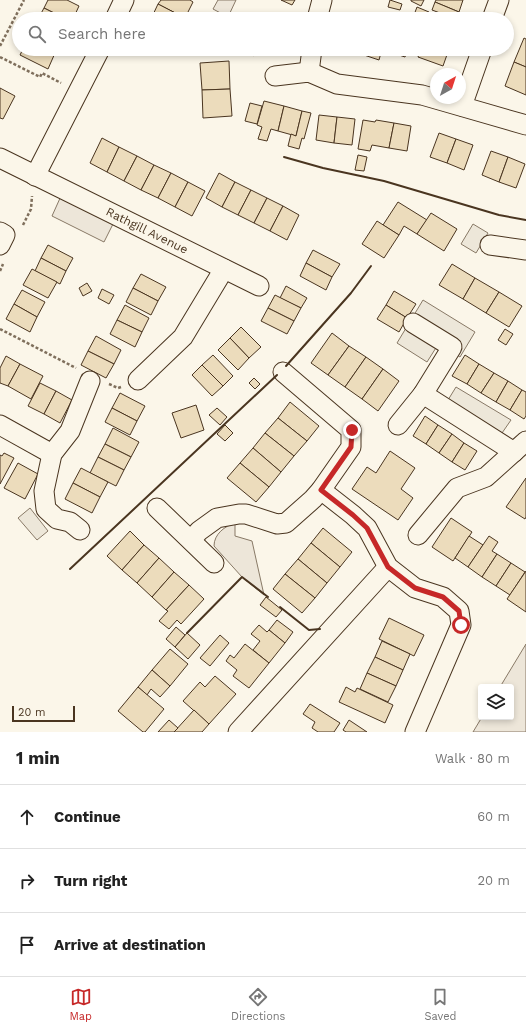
<!DOCTYPE html>
<meta charset="utf-8">
<style>
body{margin:0;font-family:"Work Sans",sans-serif;background:#f6f6f6;color:#222}
.controls{position:absolute;right:12px;bottom:12px;display:grid;overflow:hidden;border-radius:4px;box-shadow:0 2px 6px #0003}
.controls button{width:36px;height:36px;display:grid;place-items:center;padding:0;border:0;border-bottom:1px solid #e0e0e0;background:#fff;color:#222;font:20px sans-serif}
.compass{position:absolute;left:430px;top:68px;width:36px;height:36px;border-radius:50%;background:#fff;box-shadow:0 2px 6px #0003;rotate:39deg}
.scale{position:absolute;left:12px;bottom:10px;width:63px;box-sizing:border-box;padding-left:4px;border:2px solid #4a3520;border-top:0;font-size:11px;line-height:14px;white-space:nowrap;color:#4a3520;-webkit-text-stroke:3px #fbf6e9;paint-order:stroke}
.stop{position:absolute;width:12px;height:12px;margin:-9px;border:3px solid #c62828;border-radius:50%;background:#fff}
.stop.end{background:#c62828;border-color:#fff;box-shadow:0 1px 4px #0008}
.list{margin:0;padding:0;list-style:none}
h2{display:flex;justify-content:space-between;align-items:center;height:52px;margin:0;padding:0 16px;font-size:17px}
h2 small{font-size:13px;font-weight:400;color:#767676}
.list li{display:grid;grid-template-columns:26px 1fr auto;gap:12px;align-items:center;box-sizing:border-box;height:64px;padding:0 16px;border-top:1px solid #e0e0e0}
.list b{display:block;font-size:15px;white-space:nowrap}
.list em{font-size:13px;font-style:normal;color:#767676}
.icon{flex:none;width:22px;height:22px;fill:none;stroke:currentColor;stroke-width:2;stroke-linecap:round;stroke-linejoin:round}
.map{position:relative;flex:none;width:526px;height:732px;overflow:hidden}
.search{position:absolute;background:#fff;box-shadow:0 2px 6px #0003;left:12px;right:12px;top:12px;height:44px;display:flex;align-items:center;gap:10px;box-sizing:border-box;padding:0 14px;border-radius:22px;color:#767676;font-size:15px}
.sheet{height:244px;background:#fff}
nav{display:flex;justify-content:space-around;align-items:center;box-sizing:border-box;height:56px;border-top:1px solid #e0e0e0;background:#fff;font-size:11px;color:#767676}
nav a{display:grid;justify-items:center;gap:2px}
nav .on{color:#c62828}
.map>svg:first-child{display:block}
.green{fill:#ede6d9;stroke:#887966}
.parking{fill:#ede7d9;stroke:#887966}
.building{fill:#ecdcbc;stroke:#4a3520}
.lines{fill:none;stroke-linecap:round;stroke-linejoin:round}
.street-casing{stroke:#4a3520;stroke-width:21}
.path{stroke:#7f6f5c;stroke-width:2.5;stroke-dasharray:3 2;stroke-linecap:butt}
.street{stroke:#fbf6e9;stroke-width:19}
.wall{stroke:#4a3520;stroke-width:2}
.route{stroke:#c62828;stroke-width:5}
.labels{text-anchor:middle;stroke-width:3;stroke-linejoin:round;paint-order:stroke}
.street-label{font-size:12px;fill:#4a3520;stroke:#fbf6e9}
</style>
<div class="map">
<svg width="526" height="732" viewBox="0 0 526 732">
<rect width="100%" height="100%" fill="#fbf6e9"/>
<g class="green">
<polygon points="218,0 236,0 228,17 213,9"/>
<polygon points="61,196 114,222 104,242 52,216"/>
<path d="M235 523V536L252 541 264 595 242 577 214 546C214 534 225 526 235 523Z"/>
<polygon points="526,644 526,732 473,732 482,717 511,717 511,687 500,687"/>
</g>
<g class="parking">
<polygon points="473,224 488,233 476,253 461,244"/>
<polygon points="423,300 475,332 460,357 439,343 427,362 397,343"/>
<polygon points="456,387 511,420 502,433 448,400"/>
<polygon points="30,508 48,531 37,540 18,518"/>
</g>
<g class="building">
<polygon points="48,0 67,0 79,6 73,19 66,19 44,8"/>
<polygon points="161,0 190,0 193,2 185,18 158,4"/>
<polygon points="281,0 295,0 292,5"/>
<polygon points="390,0 402,4 400,10 388,7"/>
<polygon points="411,0 424,0 421,6 411,1"/>
<polygon points="436,0 463,0 459,12 435,2"/>
<polygon points="435,2 459,12 456,19 432,10"/>
<polygon points="158,4 185,18 184,19 151,19"/>
<polygon points="417,7 429,12 426,19 414,15"/>
<polygon points="44,8 66,19 38,19"/>
<polygon points="260,12 267,19 253,19"/>
<polygon points="524,38 526,39 526,67 514,62"/>
<polygon points="23,49 47,49 55,53 48,69 20,55"/>
<polygon points="246,49 260,49 254,56"/>
<polygon points="347,49 363,49 361,54"/>
<polygon points="363,49 382,49 379,60 361,54"/>
<polygon points="391,49 408,49 405,57 390,52"/>
<polygon points="421,49 449,49 443,66 418,57"/>
<polygon points="229,61 230,89 202,90 200,63"/>
<polygon points="514,62 526,67 526,95 505,86"/>
<polygon points="0,88 15,96 3,119 0,118"/>
<polygon points="230,89 232,116 203,118 202,90"/>
<polygon points="264,101 284,106 278,131 271,129 267,141 258,139 262,127 257,125"/>
<polygon points="250,103 262,106 257,124 245,121"/>
<polygon points="284,106 302,111 296,136 278,131"/>
<polygon points="302,111 311,113 304,139 302,138 299,149 288,146 291,134 296,136"/>
<polygon points="319,115 337,117 334,143 316,140"/>
<polygon points="337,117 355,119 352,145 334,143"/>
<polygon points="363,120 375,122 376,120 394,123 389,148 372,145 370,151 358,149"/>
<polygon points="394,123 411,126 407,151 389,148"/>
<polygon points="439,133 456,139 447,163 430,157"/>
<polygon points="102,138 119,147 107,172 90,163"/>
<polygon points="456,139 473,145 464,170 447,163"/>
<polygon points="119,147 137,156 124,181 107,172"/>
<polygon points="491,151 508,157 499,182 482,175"/>
<polygon points="358,155 367,157 364,171 355,170"/>
<polygon points="137,156 154,165 141,190 124,181"/>
<polygon points="508,157 525,164 516,188 499,182"/>
<polygon points="154,165 171,173 158,198 141,190"/>
<polygon points="171,173 188,182 175,207 158,198"/>
<polygon points="219,173 235,182 222,207 206,198"/>
<polygon points="188,182 205,191 192,216 175,207"/>
<polygon points="235,182 251,190 238,215 222,207"/>
<polygon points="251,190 267,198 254,223 238,215"/>
<polygon points="267,198 283,206 270,231 254,223"/>
<polygon points="398,202 427,220 417,234 404,226 399,235 383,225"/>
<polygon points="283,206 299,215 287,240 270,231"/>
<polygon points="431,213 457,229 444,251 417,234"/>
<polygon points="377,221 399,235 384,258 362,244"/>
<polygon points="48,245 73,258 66,271 41,258"/>
<polygon points="313,250 340,264 332,277 306,263"/>
<polygon points="41,258 66,271 60,284 35,271"/>
<polygon points="306,263 332,277 326,290 300,276"/>
<polygon points="452,264 475,278 463,299 439,285"/>
<polygon points="32,269 57,282 48,298 23,285"/>
<polygon points="141,274 166,287 158,301 133,288"/>
<polygon points="475,278 499,292 486,313 463,299"/>
<polygon points="87,283 92,291 83,296 79,288"/>
<polygon points="286,286 307,298 301,308 280,298"/>
<polygon points="133,288 158,301 151,315 126,302"/>
<polygon points="102,289 114,295 109,304 98,298"/>
<polygon points="22,290 45,302 37,317 14,304"/>
<polygon points="394,291 416,304 407,318 386,305"/>
<polygon points="499,292 522,306 509,327 486,313"/>
<polygon points="275,295 301,308 294,321 268,308"/>
<polygon points="14,304 37,317 30,332 6,319"/>
<polygon points="125,305 149,318 142,332 117,320"/>
<polygon points="386,305 407,318 399,332 377,319"/>
<polygon points="268,308 294,321 287,334 261,321"/>
<polygon points="117,320 142,332 135,347 110,334"/>
<polygon points="241,327 261,347 249,358 230,338"/>
<polygon points="505,329 513,334 506,345 498,340"/>
<polygon points="332,333 349,346 328,375 311,363"/>
<polygon points="96,336 121,350 114,364 88,351"/>
<polygon points="230,338 249,358 238,370 218,350"/>
<polygon points="349,346 366,357 345,387 328,375"/>
<polygon points="88,351 114,364 106,378 81,365"/>
<polygon points="213,355 233,376 223,386 202,365"/>
<polygon points="465,355 479,364 467,384 452,376"/>
<polygon points="6,356 20,364 8,386 0,383 0,368"/>
<polygon points="366,357 383,369 362,399 345,387"/>
<polygon points="20,364 43,376 31,399 8,386"/>
<polygon points="479,364 494,373 481,393 467,384"/>
<polygon points="202,365 223,386 212,396 192,375"/>
<polygon points="383,369 399,381 378,411 362,399"/>
<polygon points="494,373 508,381 496,402 481,393"/>
<polygon points="254,378 260,384 255,389 249,383"/>
<polygon points="508,381 522,390 510,410 496,402"/>
<polygon points="40,383 56,391 44,414 28,406"/>
<polygon points="522,390 526,392 526,416 524,419 510,410"/>
<polygon points="56,391 72,400 60,423 44,414"/>
<polygon points="120,393 145,406 137,421 112,408"/>
<polygon points="290,402 319,426 307,441 278,418"/>
<polygon points="196,405 204,430 181,438 172,413"/>
<polygon points="112,408 137,421 130,435 105,422"/>
<polygon points="217,408 227,417 220,425 209,415"/>
<polygon points="425,416 438,425 426,444 413,436"/>
<polygon points="278,418 307,441 294,456 265,433"/>
<polygon points="225,425 233,433 225,441 217,434"/>
<polygon points="438,425 452,434 439,453 426,444"/>
<polygon points="113,428 139,442 131,457 105,444"/>
<polygon points="265,433 294,456 281,472 253,448"/>
<polygon points="452,434 464,443 452,462 439,453"/>
<polygon points="464,443 477,451 465,470 452,462"/>
<polygon points="105,444 131,457 124,470 98,457"/>
<polygon points="253,448 281,472 269,487 240,463"/>
<polygon points="390,451 415,468 401,489 413,498 398,520 352,489 367,467 376,473"/>
<polygon points="4,453 14,458 0,484 0,455 2,456"/>
<polygon points="98,457 124,470 116,486 90,473"/>
<polygon points="18,463 38,474 25,499 4,488"/>
<polygon points="240,463 269,487 256,502 227,478"/>
<polygon points="81,468 108,482 100,497 73,483"/>
<polygon points="526,478 526,517 525,519 506,507"/>
<polygon points="73,483 100,497 92,513 65,499"/>
<polygon points="451,518 472,532 453,561 432,547"/>
<polygon points="323,528 352,552 340,567 311,543"/>
<polygon points="130,531 144,545 122,570 107,556"/>
<polygon points="469,536 483,545 468,567 455,558"/>
<polygon points="489,536 498,542 492,551 497,554 482,577 468,567"/>
<polygon points="311,543 340,567 327,583 298,559"/>
<polygon points="144,545 159,558 137,583 122,570"/>
<polygon points="497,554 511,563 496,586 482,577"/>
<polygon points="159,558 174,572 152,597 137,583"/>
<polygon points="298,559 327,583 315,598 285,574"/>
<polygon points="511,563 525,572 510,595 496,586"/>
<polygon points="526,571 526,612 507,599"/>
<polygon points="174,572 189,585 166,610 152,597"/>
<polygon points="285,574 315,598 302,613 273,589"/>
<polygon points="189,585 204,599 181,624 177,620 169,629 159,621 168,611 166,610"/>
<polygon points="266,597 282,610 276,617 260,605"/>
<polygon points="389,618 424,635 414,656 379,639"/>
<polygon points="277,620 293,632 285,643 269,630"/>
<polygon points="259,625 267,632 269,630 285,643 269,663 253,650 260,641 251,634"/>
<polygon points="176,627 185,635 175,647 166,639"/>
<polygon points="187,633 200,645 188,659 175,647"/>
<polygon points="220,635 229,643 210,666 200,658"/>
<polygon points="382,641 410,654 403,670 375,657"/>
<polygon points="245,644 269,663 249,688 233,676 237,670 226,661 230,655 234,658"/>
<polygon points="170,649 188,664 170,686 152,670"/>
<polygon points="375,657 403,670 396,686 367,673"/>
<polygon points="152,670 170,686 160,697 151,689 147,695 138,687"/>
<polygon points="367,673 396,686 388,702 360,689"/>
<polygon points="215,676 236,694 209,724 183,701 200,682 205,687"/>
<polygon points="138,687 164,709 145,732 143,732 118,711"/>
<polygon points="346,687 355,692 357,688 393,705 385,723 339,702"/>
<polygon points="310,704 340,723 334,732 318,732 312,728 315,722 303,714"/>
<polygon points="194,710 209,724 202,732 174,732"/>
<polygon points="169,720 178,728 174,732 158,732"/>
<polygon points="349,720 367,732 346,732 343,730"/>
</g>
<g class="lines">
<defs>
<g id="street">
<polyline points="115,19 124,0"/>
<polyline points="317,19 322,0"/>
<polyline points="492,19 499,0"/>
<polyline points="309,72 312,49"/>
<polyline points="275,76 309,72 337,84 422,95 526,125"/>
<polyline points="462,106 482,49"/>
<path id="s1" d="M0 158 259 286"/>
<polyline points="35,176 100,49"/>
<polyline points="0,232 5,235 0,245"/>
<polyline points="490,245 526,250"/>
<polyline points="138,380 183,337 224,269"/>
<polyline points="423,394 514,452"/>
<polyline points="0,425 52,454"/>
<polyline points="398,425 423,394 452,347 413,323"/>
<polyline points="321,490 353,515 367,528 388,567 415,588 443,597 459,611 461,625 415,732"/>
<polyline points="157,508 214,563"/>
<polyline points="80,530 70,522 57,519 46,509 44,491 52,454 70,431 90,381"/>
<polyline points="418,535 457,488 486,477 526,441"/>
<polyline points="191,540 199,531 217,518 239,514 246,514 277,524 286,523 313,499 321,490 351,447 351,430 283,372"/>
<polyline points="238,732 388,567"/>
</g>
</defs>
<use href="#street" class="street-casing"/>
<g class="path">
<polyline points="0,46 24,0"/>
<polyline points="0,57 40,77 42,73 61,83"/>
<polyline points="23,225 31,209 32,196"/>
<polyline points="0,271 3,264"/>
<polyline points="0,329 76,368"/>
<polyline points="109,384 118,388 121,387"/>
</g>
<use href="#street" class="street"/>
<g class="wall">
<polyline points="284,157 323,168 384,181 499,215 526,220"/>
<polyline points="286,366 351,293 371,266"/>
<polyline points="70,569 277,375"/>
<polyline points="280,607 309,630 320,629"/>
<polyline points="187,633 242,577 268,597"/>
</g>
</g>
<g class="lines">
<polyline class="route" points="352,430 351,447 321,490 353,515 367,528 388,567 415,588 443,597 459,611 461,625"/>
</g>
<g class="labels">
<g class="street-label">
<text dy="4" stroke="none"><textPath href="#s1" startOffset="164">Rathgill Avenue</textPath></text>
</g>
</g>
</svg>
<div class="controls">
<button><svg class="icon" aria-label="layers" viewBox="0 0 24 24"><path d="M12 4l9 5-9 5-9-5zM3 14l9 5 9-5"/></svg></button>
</div>
<svg class="compass" viewBox="-18 -18 36 36"><path d="M0-13l5 13h-10z" fill="#e53935"/><path d="M0 13l5-13h-10z" fill="#767676"/></svg>
<div class="scale">20 m</div>
<div class="stop" style="left:461px;top:625px"></div>
<div class="stop end" style="left:352px;top:430px"></div>
<div class="search"><svg class="icon" aria-label="search" viewBox="0 0 24 24"><circle cx="10" cy="10" r="6"/><path d="M15 15l6 6"/></svg>Search here</div>
</div>
<section class="sheet">
<h2>1 min<small>Walk · 80 m</small></h2>
<ul class="list">
<li><svg class="icon" aria-label="ahead" viewBox="0 0 24 24"><path d="M12 20V5M6 11l6-6 6 6"/></svg><div><b>Continue</b></div><em>60 m</em></li>
<li><svg class="icon" aria-label="right" viewBox="0 0 24 24"><path d="M7 20v-9h11M14 6l5 5-5 5"/></svg><div><b>Turn right</b></div><em>20 m</em></li>
<li><svg class="icon" aria-label="arrive" viewBox="0 0 24 24"><path d="M6 21V4h12l-3 4 3 4H6"/></svg><div><b>Arrive at destination</b></div></li>
</ul>
</section>
<nav>
<a class="on"><svg class="icon" aria-label="map" viewBox="0 0 24 24"><path d="M3 6l6-2 6 2 6-2v14l-6 2-6-2-6 2zM9 4v14M15 6v14"/></svg>Map</a>
<a><svg class="icon" aria-label="directions" viewBox="0 0 24 24"><path d="M12 3l9 9-9 9-9-9zM9 14v-3h6M13 9l2 2-2 2"/></svg>Directions</a>
<a><svg class="icon" aria-label="saved" viewBox="0 0 24 24"><path d="M7 4h10v16l-5-4-5 4z"/></svg>Saved</a>
</nav>
